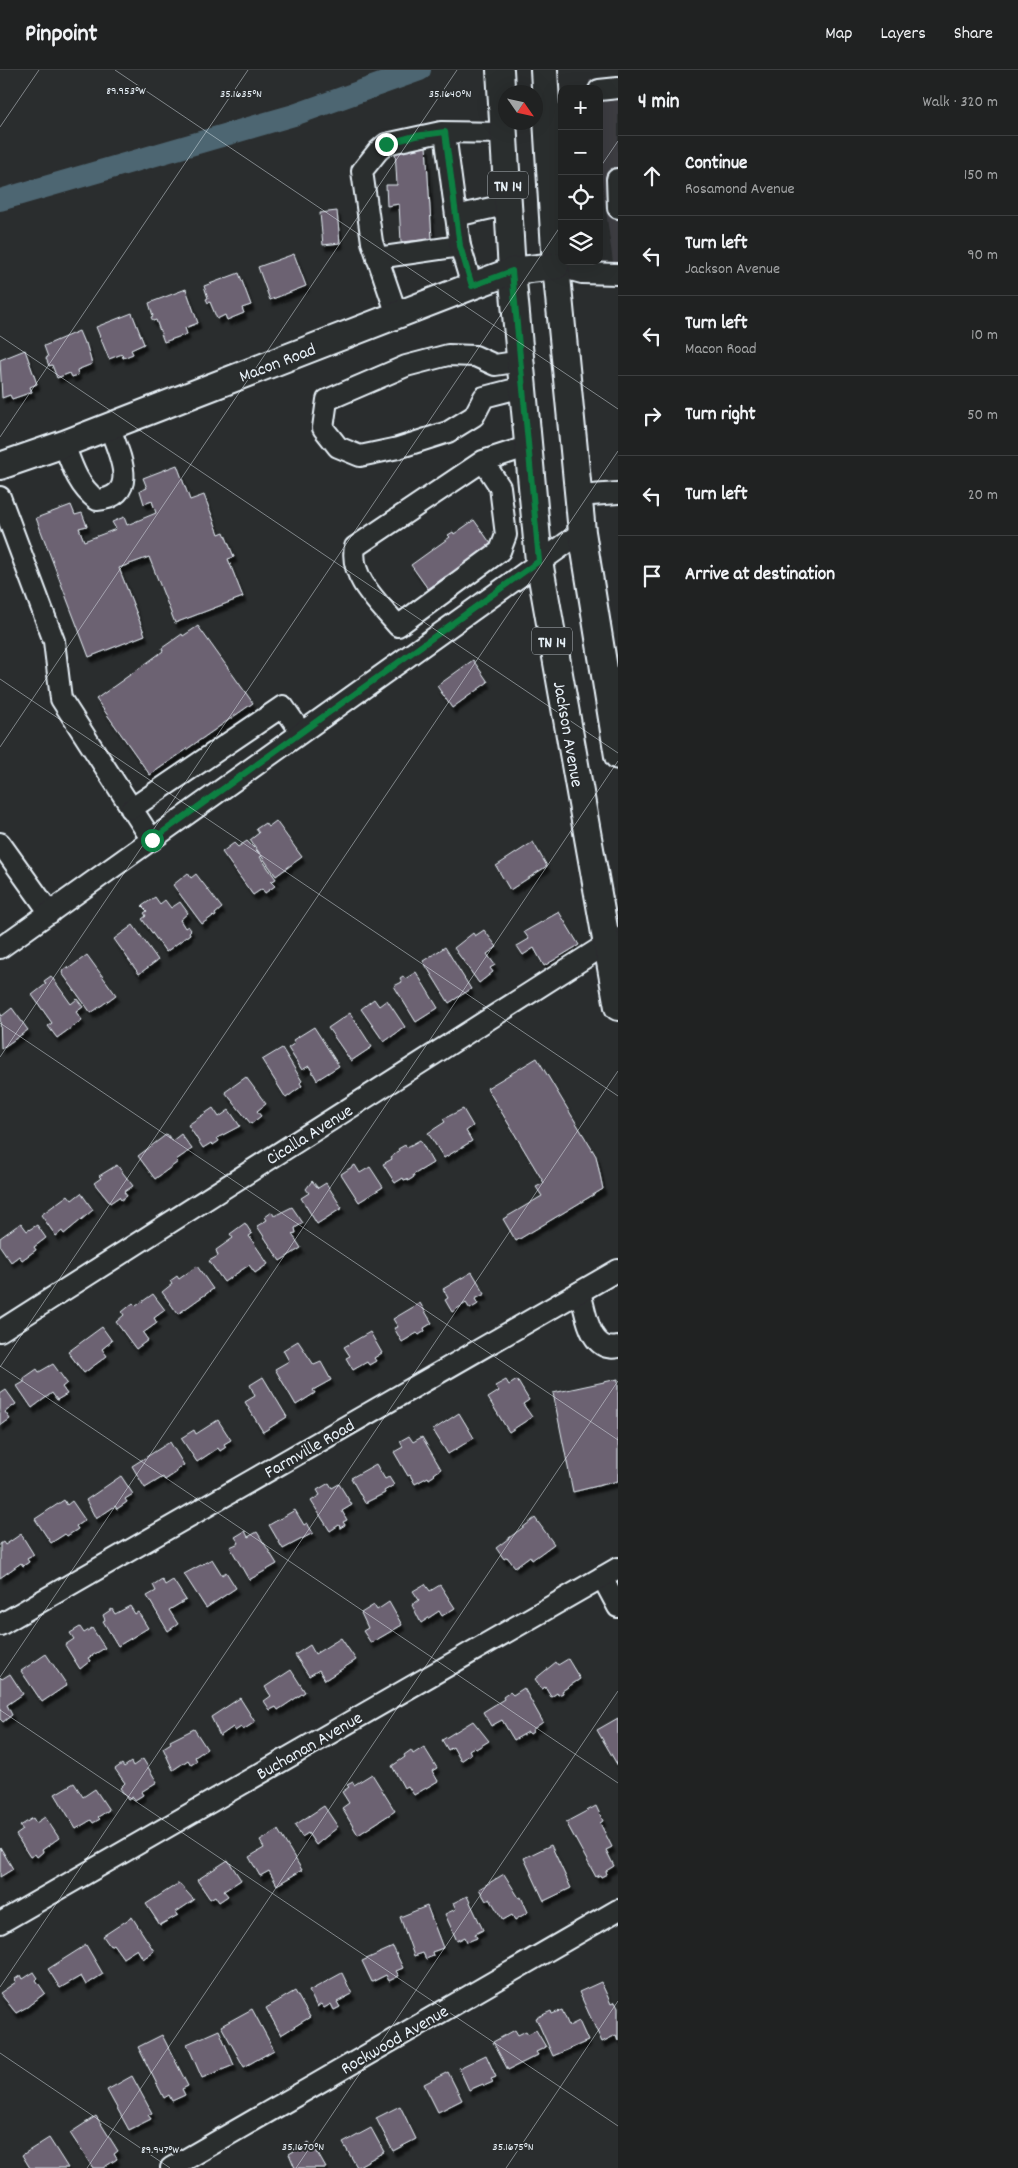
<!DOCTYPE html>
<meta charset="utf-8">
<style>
body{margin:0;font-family:Dekko,sans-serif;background:#282a2a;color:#f1f3f6}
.controls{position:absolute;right:15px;top:15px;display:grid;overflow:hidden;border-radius:10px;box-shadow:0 5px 20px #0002}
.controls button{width:45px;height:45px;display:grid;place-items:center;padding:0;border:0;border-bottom:1px solid #3d3f40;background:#202222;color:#f1f3f6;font:25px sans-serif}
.compass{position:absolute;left:498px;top:15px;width:45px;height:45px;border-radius:50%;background:#202222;box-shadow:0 5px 20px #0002;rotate:124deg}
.stop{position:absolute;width:15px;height:15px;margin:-11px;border:4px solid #0b8043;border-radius:50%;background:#fff}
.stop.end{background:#0b8043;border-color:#fff;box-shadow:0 1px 5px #0008}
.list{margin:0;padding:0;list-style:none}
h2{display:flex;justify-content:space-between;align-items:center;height:65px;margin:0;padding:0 20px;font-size:21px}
h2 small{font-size:16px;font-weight:400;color:#a2a4a5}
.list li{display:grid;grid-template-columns:32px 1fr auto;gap:15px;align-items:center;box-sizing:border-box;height:80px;padding:0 20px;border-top:1px solid #3d3f40}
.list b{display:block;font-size:19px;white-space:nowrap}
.list p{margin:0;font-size:16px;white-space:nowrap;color:#a2a4a5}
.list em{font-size:16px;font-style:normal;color:#a2a4a5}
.icon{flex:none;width:28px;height:28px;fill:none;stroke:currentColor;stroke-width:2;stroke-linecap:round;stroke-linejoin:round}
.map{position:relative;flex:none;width:618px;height:2098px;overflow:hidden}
header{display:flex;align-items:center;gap:30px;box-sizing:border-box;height:70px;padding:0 25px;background:#202222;border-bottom:1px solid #3d3f40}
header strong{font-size:24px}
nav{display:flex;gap:28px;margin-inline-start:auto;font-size:18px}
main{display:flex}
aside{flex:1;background:#202222}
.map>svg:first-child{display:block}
.built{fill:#3e3d42}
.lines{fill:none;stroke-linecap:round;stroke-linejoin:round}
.canal{stroke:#4e6672;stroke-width:22}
.building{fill:#6c6272;stroke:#e8f1f8;filter:url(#shadow)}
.minor-casing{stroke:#e8f1f8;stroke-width:24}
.major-casing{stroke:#e8f1f8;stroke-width:30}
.minor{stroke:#2a2d2e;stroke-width:20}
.major{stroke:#2a2d2e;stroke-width:26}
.route{stroke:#0b8043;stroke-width:6}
.ticks{fill:none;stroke:#e8f1f8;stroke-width:1;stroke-opacity:0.45}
.labels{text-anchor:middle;stroke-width:4;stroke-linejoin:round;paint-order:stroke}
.shield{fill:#2a2d2e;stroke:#afb6bb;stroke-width:1}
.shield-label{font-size:16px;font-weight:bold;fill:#e8f1f8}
.street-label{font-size:18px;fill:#e8f1f8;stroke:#2a2d2e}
.ticks-label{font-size:12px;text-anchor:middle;fill:#e8f1f8;stroke:#2a2d2e;stroke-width:4;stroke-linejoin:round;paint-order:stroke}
</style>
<header>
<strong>Pinpoint</strong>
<nav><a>Map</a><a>Layers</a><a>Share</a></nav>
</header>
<main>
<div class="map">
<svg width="618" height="2098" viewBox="0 0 618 2098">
<defs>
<filter id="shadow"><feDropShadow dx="3" dy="5.5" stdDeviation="1" flood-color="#0009"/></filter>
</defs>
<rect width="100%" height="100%" fill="#2a2d2e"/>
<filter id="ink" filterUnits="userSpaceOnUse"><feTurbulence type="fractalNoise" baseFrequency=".02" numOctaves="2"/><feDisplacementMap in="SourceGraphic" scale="10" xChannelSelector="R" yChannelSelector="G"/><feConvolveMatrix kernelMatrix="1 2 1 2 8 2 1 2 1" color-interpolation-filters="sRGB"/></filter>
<g filter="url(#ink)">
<polygon class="built" points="589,10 618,10 618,230 599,88 599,19 590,19"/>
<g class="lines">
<polyline class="canal" points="0,130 294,45 420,0"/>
</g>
<g class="building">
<polygon points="426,76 432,169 401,172 399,134 387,136 386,115 397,115 395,79"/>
<polygon points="337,141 340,173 323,175 320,143"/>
<polygon points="294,184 306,216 270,230 258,197"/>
<polygon points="239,203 251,235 242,238 244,243 227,250 225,245 217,249 210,232 208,233 206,229 208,228 204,216"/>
<polygon points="186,219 198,253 185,258 187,264 164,272 156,250 153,251 151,247 153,246 149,233"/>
<polygon points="132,243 144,274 131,280 133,284 123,288 122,284 109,289 96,257"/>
<polygon points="79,261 84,273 86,273 92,294 77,300 78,305 72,307 70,303 57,308 52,295 49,296 46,288 48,287 44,276"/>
<polygon points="25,280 37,314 30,317 32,322 12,329 10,325 2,328 0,290"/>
<polygon points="177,395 190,430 204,425 219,464 224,462 234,487 228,489 243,527 175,553 149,487 119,498 145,565 89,587 36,448 71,435 75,445 82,443 87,456 79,458 84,471 116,459 112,452 124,447 127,455 156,443 152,431 144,434 140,421 147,418 143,408"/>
<polygon points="474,450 491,474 447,508 446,506 428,519 411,495 450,467 448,465 453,462 454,464"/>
<polygon points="198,556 253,633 150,705 96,629 148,592 163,581 162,578 182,564 183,566"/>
<polygon points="473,590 488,612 452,638 437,616"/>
<polygon points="276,751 302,787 276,806 250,770 259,763 256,759 265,753 268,757"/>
<polygon points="247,771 262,786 260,787 276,809 271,812 275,816 265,823 262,819 253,825 222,782 234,773 238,777"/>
<polygon points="533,772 547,796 510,820 496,796"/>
<polygon points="188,803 191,808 196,804 222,838 215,844 216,846 214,847 213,846 202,854 173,815"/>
<polygon points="155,827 160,834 165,830 171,838 180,832 188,843 180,850 185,858 188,856 191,860 189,862 190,864 166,882 142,849 146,846 144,843 147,841 142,836"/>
<polygon points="559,842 579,875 544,896 534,878 523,885 517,876 529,869 524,862"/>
<polygon points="133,855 158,890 139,904 114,869"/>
<polygon points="484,860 497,877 487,884 495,895 490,898 493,902 479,913 454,878 473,863 475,866"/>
<polygon points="445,877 471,919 449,933 423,891"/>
<polygon points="87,885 116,925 91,943 62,903 63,900 67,897 68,899"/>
<polygon points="416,902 438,938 416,952 394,916 402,912 400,908 403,906 405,909"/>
<polygon points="51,906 71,934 77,929 83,937 76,942 82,950 57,968 48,956 52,953 32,925 46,914 44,911"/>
<polygon points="374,929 379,936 387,930 405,957 384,972 361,939"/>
<polygon points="12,938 28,960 1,979 0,943 2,946"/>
<polygon points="350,943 372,977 351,991 328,958"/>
<polygon points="314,957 339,996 317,1010 309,996 302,1000 288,978 295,973 293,970"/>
<polygon points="282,978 302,1011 300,1013 302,1016 286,1028 262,990"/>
<polygon points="537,988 596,1086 603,1119 516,1171 503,1149 542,1126 536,1117 544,1113 487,1018"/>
<polygon points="246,1007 266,1034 257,1041 261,1046 251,1054 225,1022"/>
<polygon points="213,1038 219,1047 229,1040 240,1056 217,1068 219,1071 213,1075 211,1073 203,1078 188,1055"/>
<polygon points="463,1039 473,1056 466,1061 472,1071 444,1088 428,1063 445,1052 443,1049"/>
<polygon points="167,1064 172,1071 181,1064 192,1079 176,1090 178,1092 155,1109 138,1086"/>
<polygon points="420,1070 433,1093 413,1105 414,1107 408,1111 407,1109 404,1110 403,1108 395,1113 383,1094 392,1089 391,1087 399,1081 398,1079 405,1075 406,1077 409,1076"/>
<polygon points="117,1095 133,1116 124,1122 127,1126 121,1130 119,1127 110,1133 94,1113 101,1108 99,1106"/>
<polygon points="355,1095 360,1103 370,1097 383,1117 359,1132 341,1104"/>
<polygon points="312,1111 318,1118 326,1113 342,1138 317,1154 301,1128 309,1123 306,1119"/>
<polygon points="81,1123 93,1140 64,1164 62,1161 56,1166 41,1145 68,1125 72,1130"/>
<polygon points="292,1137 303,1153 295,1158 296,1163 292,1164 301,1178 280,1191 257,1156 267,1150 265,1147 272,1142 274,1146"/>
<polygon points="21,1153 27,1161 37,1155 46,1168 34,1177 36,1180 22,1190 19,1186 11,1192 0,1176 0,1168"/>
<polygon points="245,1153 252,1164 249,1166 268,1194 255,1203 249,1195 224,1212 209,1191 218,1186 216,1180 233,1168 230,1164"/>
<polygon points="197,1196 213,1219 178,1244 162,1222 172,1214 170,1211 177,1206 179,1209"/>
<polygon points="472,1202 485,1224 475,1229 478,1234 470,1239 466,1233 452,1242 445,1230 448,1228 443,1219"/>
<polygon points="153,1224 165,1240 154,1248 157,1253 143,1263 148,1270 136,1279 116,1252 124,1245 122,1242 133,1233 136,1236"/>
<polygon points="420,1233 432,1253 424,1258 425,1261 419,1265 417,1263 402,1272 394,1258 398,1257 393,1249"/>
<polygon points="102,1257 112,1271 102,1279 107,1286 84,1303 68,1282"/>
<polygon points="370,1262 382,1283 374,1288 376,1291 369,1295 367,1292 353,1300 346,1288 350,1286 344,1277"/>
<polygon points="298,1271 314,1295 321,1292 331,1310 313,1320 315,1323 296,1335 275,1299 289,1291 283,1280"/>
<polygon points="53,1294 67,1313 62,1317 67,1324 57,1330 52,1323 32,1338 17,1316 24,1312 24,1308 37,1299 39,1302"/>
<polygon points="263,1307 287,1347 263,1362 245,1332 255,1326 250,1315"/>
<polygon points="618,1309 618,1411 573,1422 553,1323"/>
<polygon points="506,1310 509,1315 517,1310 529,1330 523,1334 532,1347 509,1362 488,1328 499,1321 495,1316"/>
<polygon points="6,1320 16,1334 5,1342 10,1349 0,1356 0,1324"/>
<polygon points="459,1343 474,1368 448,1384 433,1360"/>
<polygon points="218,1350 231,1370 224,1374 226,1377 220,1381 218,1378 197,1392 181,1368 194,1360 196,1364"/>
<polygon points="409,1366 413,1372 422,1367 441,1399 434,1404 435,1405 429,1409 428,1407 415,1414 410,1405 408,1406 394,1382 403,1377 400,1371"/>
<polygon points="170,1372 184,1395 176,1400 177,1402 165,1410 163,1407 145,1418 132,1396"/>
<polygon points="376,1394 385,1409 389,1407 394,1415 384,1421 385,1423 365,1433 351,1408"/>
<polygon points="121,1406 133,1424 125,1429 127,1432 117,1439 115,1436 96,1449 86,1430"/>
<polygon points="329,1413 332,1418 339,1414 352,1435 342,1441 347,1450 343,1452 345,1455 340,1458 339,1455 330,1461 311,1431 320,1425 317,1420"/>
<polygon points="64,1430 67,1435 72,1431 85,1450 76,1456 78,1459 67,1466 65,1464 51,1473 35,1449"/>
<polygon points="295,1440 304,1455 307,1453 313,1463 283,1479 269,1455"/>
<polygon points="535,1448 554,1474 532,1490 530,1486 515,1497 507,1487 504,1489 496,1478"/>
<polygon points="245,1461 248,1467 257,1462 277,1494 249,1510 230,1477 239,1473 235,1467"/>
<polygon points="21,1464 34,1485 27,1489 29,1492 23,1496 21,1493 0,1508 0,1474 3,1472 5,1475"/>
<polygon points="212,1489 222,1505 226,1502 236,1518 206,1538 184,1504"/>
<polygon points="162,1509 165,1515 173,1510 186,1530 169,1540 178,1554 168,1561 147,1526 156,1521 153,1515"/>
<polygon points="425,1514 430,1521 440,1515 455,1538 442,1546 439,1541 421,1553 412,1535 419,1530 413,1521"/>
<polygon points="389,1532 402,1555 371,1573 363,1561 368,1558 361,1543 374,1535 377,1540"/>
<polygon points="130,1536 135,1544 138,1542 148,1558 118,1576 103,1551 105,1550 103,1545 112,1539 115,1544"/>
<polygon points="80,1557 84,1563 92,1558 105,1578 88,1588 90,1591 80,1599 65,1575 74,1569 70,1563"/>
<polygon points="341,1568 356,1590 325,1610 319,1600 309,1606 295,1585 310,1575 315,1584"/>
<polygon points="46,1584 67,1615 42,1632 21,1601"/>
<polygon points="568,1589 580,1609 562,1621 563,1623 558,1625 557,1623 551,1627 545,1617 542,1619 535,1609 556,1592 558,1595"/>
<polygon points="291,1600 305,1622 278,1640 276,1637 270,1640 264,1631 271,1626 265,1617"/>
<polygon points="10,1604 23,1624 7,1635 12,1645 3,1652 0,1649 0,1607 2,1609"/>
<polygon points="524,1618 543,1652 532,1660 533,1662 530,1664 528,1662 514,1670 502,1650 491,1656 483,1642 504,1629 503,1627 510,1622 513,1625"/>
<polygon points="240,1628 255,1652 243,1660 241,1657 235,1661 233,1657 220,1666 211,1647"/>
<polygon points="618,1648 618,1696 597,1660"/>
<polygon points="473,1651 489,1671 476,1679 474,1677 469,1680 471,1684 461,1691 453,1677 448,1680 442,1670"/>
<polygon points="194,1659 207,1679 195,1687 197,1691 191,1695 188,1690 173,1700 163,1678 171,1673 170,1671"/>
<polygon points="424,1677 437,1698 432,1701 438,1711 414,1725 408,1716 404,1718 392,1696 405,1687 404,1685 411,1680 413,1684"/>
<polygon points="143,1689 157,1712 141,1722 143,1725 135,1730 133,1727 128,1730 120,1718 125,1713 115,1699 122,1694 124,1697 131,1692 133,1696"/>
<polygon points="372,1704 395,1741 358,1765 342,1738 349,1733 342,1722 349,1717 347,1715 353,1712 354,1715"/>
<polygon points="74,1713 83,1727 95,1719 109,1740 98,1747 100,1749 93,1753 91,1750 76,1759 55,1724"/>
<polygon points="324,1736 338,1757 316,1775 308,1763 302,1767 295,1755"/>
<polygon points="596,1736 603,1751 600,1753 612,1777 606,1780 614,1796 606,1801 607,1804 601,1807 600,1805 596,1807 566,1752"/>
<polygon points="45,1747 59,1768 42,1780 43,1782 37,1787 35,1784 30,1787 16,1765 23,1760 20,1756 33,1748 36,1753"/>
<polygon points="278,1760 302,1800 277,1815 269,1801 260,1806 249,1787 264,1778 260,1771"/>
<polygon points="551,1775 571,1818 544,1831 524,1788"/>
<polygon points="0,1777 13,1799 0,1807"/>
<polygon points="228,1790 241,1810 224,1821 228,1826 219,1832 215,1826 210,1829 197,1810"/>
<polygon points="504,1804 519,1828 521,1827 528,1842 515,1850 512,1845 503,1850 490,1829 486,1831 479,1819"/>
<polygon points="179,1813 194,1830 176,1842 178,1845 160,1855 146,1834"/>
<polygon points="467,1826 483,1860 475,1864 477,1868 467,1872 465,1867 457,1871 445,1844 456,1839 453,1833"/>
<polygon points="427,1836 443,1878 432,1882 433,1886 426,1889 423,1883 414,1886 400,1847"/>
<polygon points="132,1847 154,1881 143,1889 137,1879 123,1888 113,1874 110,1876 103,1866"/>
<polygon points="86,1875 103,1904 86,1915 81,1906 60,1918 48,1899"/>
<polygon points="393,1877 403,1898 396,1901 399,1906 389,1911 386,1905 372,1912 362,1891"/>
<polygon points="34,1902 38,1908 36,1910 45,1923 27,1937 16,1943 0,1923 16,1912 15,1909 21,1905 23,1909"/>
<polygon points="342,1903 352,1924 337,1932 340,1937 334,1940 331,1934 324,1938 321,1934 317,1937 309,1921"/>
<polygon points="601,1912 611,1934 615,1932 618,1938 618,1970 616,1965 602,1972 579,1922"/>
<polygon points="295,1921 310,1947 281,1965 266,1938"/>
<polygon points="252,1939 274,1980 244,1997 221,1956"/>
<polygon points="562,1940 569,1956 579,1951 588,1971 553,1986 536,1948 551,1941 552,1944"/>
<polygon points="219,1960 234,1995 202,2008 187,1974"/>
<polygon points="515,1960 518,1965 526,1961 528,1964 536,1960 546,1977 536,1982 538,1985 508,2000 493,1972"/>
<polygon points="162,1965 188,2016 182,2019 185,2025 172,2031 169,2025 164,2028 138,1977"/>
<polygon points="486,1985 496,2007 491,2009 493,2012 484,2016 483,2014 469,2020 459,1998"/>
<polygon points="448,2002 462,2030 438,2042 424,2014"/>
<polygon points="132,2006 152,2043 148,2045 151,2049 129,2060 107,2020"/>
<polygon points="400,2036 416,2069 393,2081 376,2048"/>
<polygon points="96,2046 118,2081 114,2084 117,2089 103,2098 93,2098 70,2063"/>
<polygon points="371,2058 384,2082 357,2097 343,2073"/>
<polygon points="49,2068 68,2098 30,2098 22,2085"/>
<polygon points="309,2072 312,2078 314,2077 326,2098 295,2098 289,2084"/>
</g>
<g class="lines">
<defs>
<g id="minor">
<polyline points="599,20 618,18"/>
<polyline points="445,63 456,146"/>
<polyline points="617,109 618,138"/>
<polyline points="377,188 460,176"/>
<polyline points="556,196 582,203 618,204"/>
<polyline points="472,216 460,176 456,146 509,134"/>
<polyline points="397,245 372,172 362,101 378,81 386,74 441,62 504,63"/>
<polyline points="521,291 495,295 475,286 448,285 406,296 327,330 323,358 338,377 360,386 398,378 448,362 474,346 484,327 523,317"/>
<path d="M64 374C72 396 78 416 97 430 142 426 118 382 109 356"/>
<path d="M483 391 500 417 506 465 500 481 398 556C380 534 349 508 355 477L483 391 529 376"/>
<polyline points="578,426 618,423"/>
<polyline points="0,427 54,571 61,629 152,770"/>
<polyline points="131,739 283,636 301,662"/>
<polyline points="0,773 50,843"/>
<polyline points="0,878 582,462"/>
<path d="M580 1222C586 1242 589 1283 618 1277"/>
<polyline points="0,1261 616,868"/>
<polyline points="602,1507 618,1537"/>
<polyline points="0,1555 618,1200"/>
<polyline points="0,1853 618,1498"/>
<polyline points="171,2098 618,1840"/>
</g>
<g id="major">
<polyline points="500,0 512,201 539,491 618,937"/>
<polyline points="544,0 556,196 582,462 618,686"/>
<polyline points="0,396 64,374 472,216 512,201 556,196"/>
</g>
</defs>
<use href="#minor" class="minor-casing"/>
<use href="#major" class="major-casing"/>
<use href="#minor" class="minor"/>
<use href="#major" class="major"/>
</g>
</g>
<g class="lines" filter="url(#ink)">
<polyline class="route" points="152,770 539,491 512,201 472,216 460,176 445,62 415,66 386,74"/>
</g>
<path class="ticks" d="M115 0 618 339M0 57 39 0M599 99 618 71M0 266 618 683M0 367 248 0M0 609 618 1026M0 677 457 0M0 953 618 1370M0 987 562 154M0 1296 618 1713M0 1297 618 381M0 1607 618 691M0 1640 618 2056M0 1917 618 1001M0 1983 170 2098M87 2098 618 1311M296 2098 618 1621M506 2098 618 1931"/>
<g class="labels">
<g class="shield">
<rect x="488" y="101.5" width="40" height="27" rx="4"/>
<rect x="532" y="557.5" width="40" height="27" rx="4"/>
</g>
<g class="shield-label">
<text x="508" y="121">TN 14</text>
<text x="552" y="577">TN 14</text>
</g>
<g class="street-label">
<text transform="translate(277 292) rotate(-21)" y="6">Macon Road</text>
<text transform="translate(569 664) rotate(80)" y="6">Jackson Avenue</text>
<text transform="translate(309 1064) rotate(-32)" y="6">Cicalla Avenue</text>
<text transform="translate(309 1378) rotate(-30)" y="6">Farmville Road</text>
<text transform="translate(309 1675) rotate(-30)" y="6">Buchanan Avenue</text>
<text transform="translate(394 1969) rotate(-30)" y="6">Rockwood Avenue</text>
</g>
</g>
<g class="ticks-label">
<text x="126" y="24">89.953°W</text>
<text x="450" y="27">35.1640°N</text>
<text x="241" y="27">35.1635°N</text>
<text x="303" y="2080">35.1670°N</text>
<text x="513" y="2080">35.1675°N</text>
<text x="160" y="2083">89.947°W</text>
</g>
</svg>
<div class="controls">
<button>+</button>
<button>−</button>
<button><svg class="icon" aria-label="locate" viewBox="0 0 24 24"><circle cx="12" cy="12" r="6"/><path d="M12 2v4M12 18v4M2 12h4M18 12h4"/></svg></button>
<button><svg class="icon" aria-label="layers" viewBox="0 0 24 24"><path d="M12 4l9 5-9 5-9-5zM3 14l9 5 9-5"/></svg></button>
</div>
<svg class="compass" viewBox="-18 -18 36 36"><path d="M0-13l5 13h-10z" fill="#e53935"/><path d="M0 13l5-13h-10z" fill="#a2a4a5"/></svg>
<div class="stop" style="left:152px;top:770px"></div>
<div class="stop end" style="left:386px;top:74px"></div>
</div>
<aside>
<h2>4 min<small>Walk · 320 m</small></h2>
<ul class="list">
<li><svg class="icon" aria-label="ahead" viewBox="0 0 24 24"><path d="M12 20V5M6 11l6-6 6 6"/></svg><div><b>Continue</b><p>Rosamond Avenue</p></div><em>150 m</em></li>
<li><svg class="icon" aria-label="left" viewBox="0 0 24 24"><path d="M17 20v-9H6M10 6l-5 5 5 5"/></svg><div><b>Turn left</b><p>Jackson Avenue</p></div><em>90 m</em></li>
<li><svg class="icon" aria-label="left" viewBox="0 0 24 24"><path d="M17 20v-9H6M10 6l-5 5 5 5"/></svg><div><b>Turn left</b><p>Macon Road</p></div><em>10 m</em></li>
<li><svg class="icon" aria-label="right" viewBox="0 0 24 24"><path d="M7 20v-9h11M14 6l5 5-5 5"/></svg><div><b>Turn right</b></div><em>50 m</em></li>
<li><svg class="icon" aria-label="left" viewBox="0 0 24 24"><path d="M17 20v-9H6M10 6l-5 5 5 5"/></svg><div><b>Turn left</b></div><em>20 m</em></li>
<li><svg class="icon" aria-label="arrive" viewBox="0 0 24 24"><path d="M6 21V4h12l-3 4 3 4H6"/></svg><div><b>Arrive at destination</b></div></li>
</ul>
</aside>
</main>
